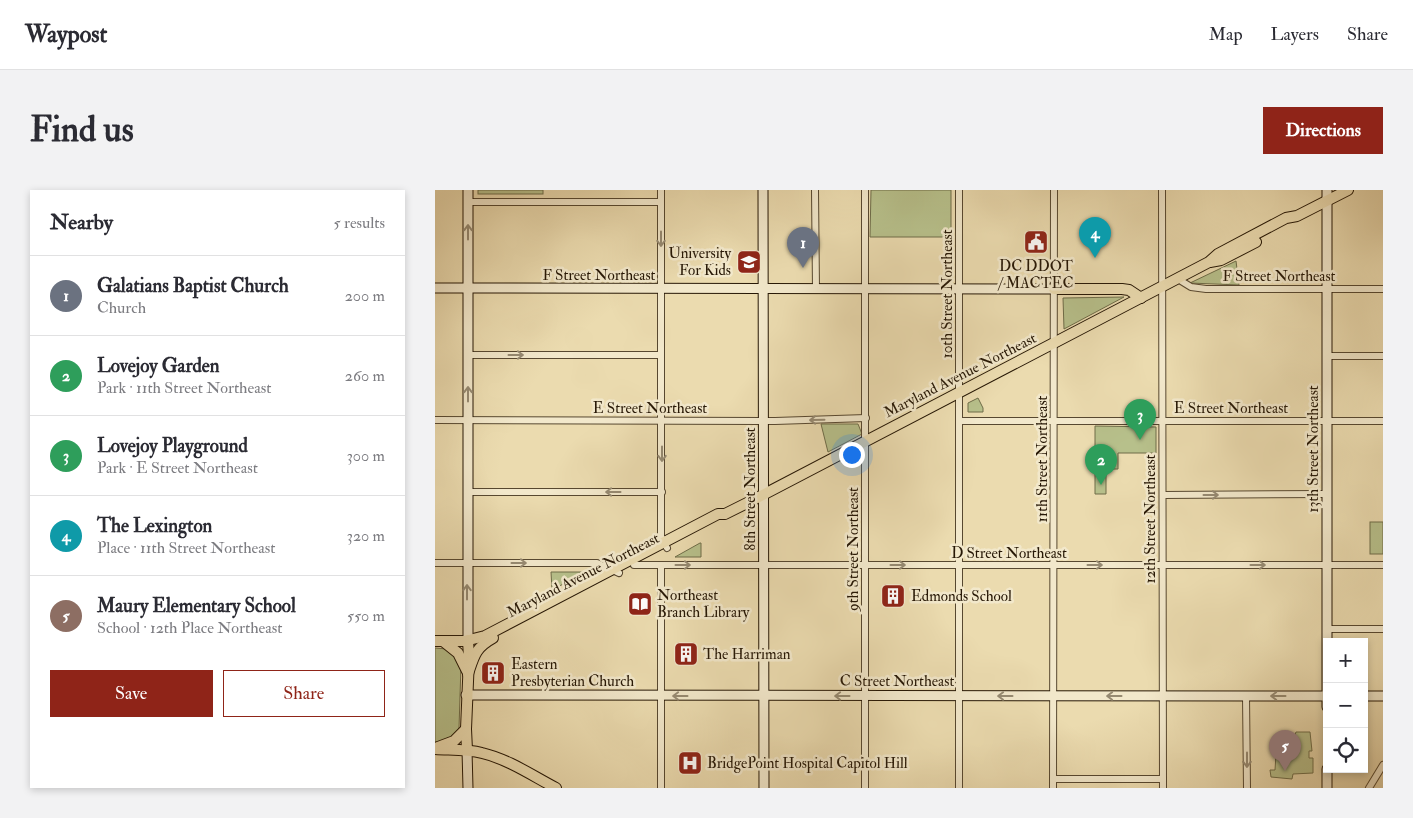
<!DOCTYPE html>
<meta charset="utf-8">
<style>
body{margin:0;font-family:"IM FELL Double Pica",serif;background:#f2f2f3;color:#2b2b33}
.controls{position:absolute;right:15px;bottom:15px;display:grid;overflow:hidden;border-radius:0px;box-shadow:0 2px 8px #0003}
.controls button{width:45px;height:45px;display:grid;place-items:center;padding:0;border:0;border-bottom:1px solid #e1e1e2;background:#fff;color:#2b2b33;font:25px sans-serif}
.you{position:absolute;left:416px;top:264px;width:18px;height:18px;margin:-12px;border:4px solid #fff;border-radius:50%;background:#1a73e8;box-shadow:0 0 0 8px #1a73e833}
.badge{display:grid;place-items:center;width:32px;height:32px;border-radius:50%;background:#8f2418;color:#fff;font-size:16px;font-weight:700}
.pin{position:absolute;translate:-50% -41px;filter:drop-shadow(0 1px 2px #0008)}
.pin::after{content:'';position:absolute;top:26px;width:18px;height:15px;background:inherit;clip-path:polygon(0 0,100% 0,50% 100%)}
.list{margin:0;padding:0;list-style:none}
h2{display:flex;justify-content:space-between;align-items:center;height:65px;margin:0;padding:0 20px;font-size:21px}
h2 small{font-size:16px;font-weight:400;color:#7c7c81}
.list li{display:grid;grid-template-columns:32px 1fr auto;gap:15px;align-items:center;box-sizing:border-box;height:80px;padding:0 20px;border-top:1px solid #e1e1e2}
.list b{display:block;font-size:19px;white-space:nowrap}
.list p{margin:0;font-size:16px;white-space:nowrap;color:#7c7c81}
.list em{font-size:16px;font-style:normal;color:#7c7c81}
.actions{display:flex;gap:10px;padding:15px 20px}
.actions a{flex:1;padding:11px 0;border:1px solid #8f2418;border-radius:0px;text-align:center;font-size:18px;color:#8f2418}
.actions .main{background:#8f2418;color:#fff}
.icon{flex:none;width:28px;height:28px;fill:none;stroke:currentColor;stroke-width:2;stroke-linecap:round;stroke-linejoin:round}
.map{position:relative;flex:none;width:948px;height:598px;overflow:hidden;border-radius:0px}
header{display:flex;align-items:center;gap:30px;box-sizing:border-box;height:70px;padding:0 25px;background:#fff;border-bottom:1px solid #e1e1e2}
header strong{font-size:24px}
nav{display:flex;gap:28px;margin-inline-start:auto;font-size:18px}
.intro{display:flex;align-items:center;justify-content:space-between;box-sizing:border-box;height:120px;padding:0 30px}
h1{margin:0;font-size:35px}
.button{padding:12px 22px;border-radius:0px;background:#8f2418;color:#fff;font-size:18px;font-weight:700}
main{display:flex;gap:30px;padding:0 30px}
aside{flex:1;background:#fff;border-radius:0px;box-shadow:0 2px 8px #0003}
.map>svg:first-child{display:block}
.green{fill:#b7c08b;stroke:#6e6c48}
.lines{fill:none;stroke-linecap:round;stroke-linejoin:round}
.street-casing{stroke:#574830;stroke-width:8}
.secondary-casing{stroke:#261705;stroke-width:11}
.primary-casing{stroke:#261705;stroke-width:12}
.street{stroke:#f2e8cb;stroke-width:6}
.secondary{stroke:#f2e8cb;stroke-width:9}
.primary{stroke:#ebdbaf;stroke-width:10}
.oneway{stroke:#968a72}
.labels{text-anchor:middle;stroke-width:5;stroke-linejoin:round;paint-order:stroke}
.poi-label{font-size:15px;fill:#261705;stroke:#f2e8cb;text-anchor:start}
.street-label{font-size:15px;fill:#261705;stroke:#f2e8cb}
</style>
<header>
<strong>Waypost</strong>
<nav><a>Map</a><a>Layers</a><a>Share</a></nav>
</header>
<div class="intro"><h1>Find us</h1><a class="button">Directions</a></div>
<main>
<aside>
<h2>Nearby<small>5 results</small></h2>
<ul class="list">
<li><span class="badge" style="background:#6b7280">1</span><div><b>Galatians Baptist Church</b><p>Church</p></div><em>200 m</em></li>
<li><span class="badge" style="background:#2e9e5b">2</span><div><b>Lovejoy Garden</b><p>Park · 11th Street Northeast</p></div><em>260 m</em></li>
<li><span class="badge" style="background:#2e9e5b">3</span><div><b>Lovejoy Playground</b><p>Park · E Street Northeast</p></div><em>300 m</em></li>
<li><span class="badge" style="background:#0f9aa8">4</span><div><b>The Lexington</b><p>Place · 11th Street Northeast</p></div><em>320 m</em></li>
<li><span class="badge" style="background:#8d6e63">5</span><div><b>Maury Elementary School</b><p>School · 12th Place Northeast</p></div><em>550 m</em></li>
</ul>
<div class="actions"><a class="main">Save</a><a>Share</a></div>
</aside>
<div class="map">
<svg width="948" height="598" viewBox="0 0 948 598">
<rect width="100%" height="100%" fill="#ebdbaf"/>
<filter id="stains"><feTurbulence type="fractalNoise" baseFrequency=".004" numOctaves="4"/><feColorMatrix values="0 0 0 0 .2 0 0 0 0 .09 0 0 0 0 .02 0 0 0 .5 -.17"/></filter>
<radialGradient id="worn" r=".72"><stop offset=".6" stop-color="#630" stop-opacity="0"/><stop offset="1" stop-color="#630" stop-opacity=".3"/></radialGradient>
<g class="green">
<rect x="43" y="0" width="65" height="4"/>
<polygon points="436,0 516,0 516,47 435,47"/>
<polygon points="801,71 804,95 755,93"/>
<polygon points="689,107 629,139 628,108"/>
<polygon points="543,208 548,218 548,222 533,222 533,213"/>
<polygon points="386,234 423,234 427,244 393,262"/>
<polygon points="660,236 721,237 721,263 683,263 683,279 671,279 671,304 660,304"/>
<rect x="935" y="332" width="13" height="32"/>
<polygon points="266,353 266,367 240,367 265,353"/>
<polygon points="116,382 149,382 149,383 117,400"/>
<polygon points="0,458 12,459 18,462 26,475 24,538 17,548 7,552 0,552"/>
<polygon points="861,542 875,542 877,561 874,561 874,568 878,568 878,583 858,584 857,589 836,587 835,580 840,580 841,564 855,563 855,557"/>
</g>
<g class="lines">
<defs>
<g id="street">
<polyline points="226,0 226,346 232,358"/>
<polyline points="380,0 381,99"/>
<polyline points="430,0 430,598"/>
<polyline points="524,0 524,598"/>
<polyline points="727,0 728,598"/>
<polyline points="33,12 226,12"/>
<polyline points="743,89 756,97 771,99 948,99"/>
<polyline points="33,165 226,165"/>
<polyline points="892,166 948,166"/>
<polyline points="0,230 340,231 431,228"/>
<polyline points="525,231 948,231"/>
<polyline points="32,302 227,302"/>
<polyline points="728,305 891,304"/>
<polyline points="0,373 162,373 184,383"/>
<polyline points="199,375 948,375"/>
<polyline points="892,439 948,439"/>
<polyline points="811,506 812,598"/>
<polyline points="618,589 728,589"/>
<polyline points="226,598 226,375"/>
<polyline points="618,598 619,0"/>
<polyline points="934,598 948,575"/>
</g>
<g id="secondary">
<polyline points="33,0 33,450"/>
<polyline points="328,0 329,598"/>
<polyline points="0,98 619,99"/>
<polyline points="31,505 892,506"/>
<polyline points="929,506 948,506"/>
<polyline points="892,517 892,0"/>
<polyline points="32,560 33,598"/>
<polyline points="892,579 892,598"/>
</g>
<g id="primary">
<polyline points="775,72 786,70 821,52"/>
<polyline points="619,99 687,99 694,100 706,108"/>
<polyline points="0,451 30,451 50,446 283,324 290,324 320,309 774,72 783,64 851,28 862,26 913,0"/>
<polyline points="8,451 23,463 32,481"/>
<path d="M33 484C39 466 40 458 58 448"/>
<polyline points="3,557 19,551 31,539"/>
<path d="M0 559C15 560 32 559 47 563 73 569 98 586 121 598"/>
<polyline points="32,560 31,539 34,468 33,450"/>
</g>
</defs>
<use href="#street" class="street-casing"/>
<use href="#secondary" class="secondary-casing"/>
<use href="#primary" class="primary-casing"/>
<use href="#street" class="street"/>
<use href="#secondary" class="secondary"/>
<use href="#primary" class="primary"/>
</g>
<defs><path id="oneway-shaft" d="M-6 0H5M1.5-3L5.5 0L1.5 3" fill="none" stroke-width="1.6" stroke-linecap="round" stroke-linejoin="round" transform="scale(1.25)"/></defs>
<g class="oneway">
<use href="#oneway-shaft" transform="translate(33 42) rotate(-90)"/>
<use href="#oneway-shaft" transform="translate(226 49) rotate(90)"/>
<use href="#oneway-shaft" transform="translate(81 165)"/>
<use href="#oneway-shaft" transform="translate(33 204) rotate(-90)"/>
<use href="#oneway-shaft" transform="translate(382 230) rotate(179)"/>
<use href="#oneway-shaft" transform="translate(227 264) rotate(90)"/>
<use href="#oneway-shaft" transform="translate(178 302) rotate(180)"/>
<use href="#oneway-shaft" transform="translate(776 305)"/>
<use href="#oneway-shaft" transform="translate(84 373)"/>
<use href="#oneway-shaft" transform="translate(248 375)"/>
<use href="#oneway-shaft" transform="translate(463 375)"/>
<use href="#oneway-shaft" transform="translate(660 375)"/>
<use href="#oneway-shaft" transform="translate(823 375)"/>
<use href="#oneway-shaft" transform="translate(32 402) rotate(-90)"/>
<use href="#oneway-shaft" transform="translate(245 506) rotate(180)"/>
<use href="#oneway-shaft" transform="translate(407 506) rotate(180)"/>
<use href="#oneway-shaft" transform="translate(570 506) rotate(-180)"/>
<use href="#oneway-shaft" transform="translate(679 506) rotate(180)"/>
<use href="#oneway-shaft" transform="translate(843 506) rotate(180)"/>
<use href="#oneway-shaft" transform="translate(812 570) rotate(90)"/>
</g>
<defs>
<symbol id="civic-square" viewBox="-11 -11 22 22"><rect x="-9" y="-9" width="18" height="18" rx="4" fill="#8f2418" stroke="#f2e8cb"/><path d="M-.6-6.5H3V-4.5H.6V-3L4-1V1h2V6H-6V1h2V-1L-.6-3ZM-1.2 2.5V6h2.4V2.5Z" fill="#fff"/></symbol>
<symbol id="school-square" viewBox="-11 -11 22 22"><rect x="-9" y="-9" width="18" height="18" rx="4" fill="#8f2418" stroke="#f2e8cb"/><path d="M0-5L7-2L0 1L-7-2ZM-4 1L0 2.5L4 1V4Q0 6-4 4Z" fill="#fff"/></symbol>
<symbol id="building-square" viewBox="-11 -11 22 22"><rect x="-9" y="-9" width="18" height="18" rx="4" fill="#8f2418" stroke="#f2e8cb"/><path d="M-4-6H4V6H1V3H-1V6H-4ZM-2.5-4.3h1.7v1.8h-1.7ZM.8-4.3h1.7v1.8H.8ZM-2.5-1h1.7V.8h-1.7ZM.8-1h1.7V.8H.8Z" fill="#fff"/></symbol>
<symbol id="library-square" viewBox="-11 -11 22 22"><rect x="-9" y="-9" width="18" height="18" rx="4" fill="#8f2418" stroke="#f2e8cb"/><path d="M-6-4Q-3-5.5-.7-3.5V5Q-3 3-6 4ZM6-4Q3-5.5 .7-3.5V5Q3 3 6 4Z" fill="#fff"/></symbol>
<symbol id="hospital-square" viewBox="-11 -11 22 22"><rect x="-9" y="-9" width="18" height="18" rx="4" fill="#8f2418" stroke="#f2e8cb"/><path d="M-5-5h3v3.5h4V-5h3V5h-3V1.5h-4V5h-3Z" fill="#fff"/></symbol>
</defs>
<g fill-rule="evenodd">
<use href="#civic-square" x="587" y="38" width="28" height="28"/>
<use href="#school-square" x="300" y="58" width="28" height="28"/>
<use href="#building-square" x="444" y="392" width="28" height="28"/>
<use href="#library-square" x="191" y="400" width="28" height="28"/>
<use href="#building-square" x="237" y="450" width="28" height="28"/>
<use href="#building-square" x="44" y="469" width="28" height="28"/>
<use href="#hospital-square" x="241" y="559" width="28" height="28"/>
</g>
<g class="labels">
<g class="poi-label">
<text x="296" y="68" text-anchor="end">University<tspan x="296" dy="17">For Kids</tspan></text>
<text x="601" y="81" text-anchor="middle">DC DDOT<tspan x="601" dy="17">/ MACTEC</tspan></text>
<text x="222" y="410">Northeast<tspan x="222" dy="17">Branch Library</tspan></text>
<text x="476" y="411">Edmonds School</text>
<text x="268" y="469">The Harriman</text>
<text x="76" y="479">Eastern<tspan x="76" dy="17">Presbyterian Church</tspan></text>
<text x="272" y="578">BridgePoint Hospital Capitol Hill</text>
</g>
<g class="street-label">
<text x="164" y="90">F Street Northeast</text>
<text x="844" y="91">F Street Northeast</text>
<text transform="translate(512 104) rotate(-90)" y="5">10th Street Northeast</text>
<text transform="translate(525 185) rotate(-27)" y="5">Maryland Avenue Northeast</text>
<text x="215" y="223">E Street Northeast</text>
<text x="796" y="223">E Street Northeast</text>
<text transform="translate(878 259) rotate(-90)" y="5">13th Street Northeast</text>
<text transform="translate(607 269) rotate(-90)" y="5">11th Street Northeast</text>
<text transform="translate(315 299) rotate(-90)" y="5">8th Street Northeast</text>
<text transform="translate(715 329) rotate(-90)" y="5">12th Street Northeast</text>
<text transform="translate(418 359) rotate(-90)" y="5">9th Street Northeast</text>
<text x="574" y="368">D Street Northeast</text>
<text transform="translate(148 385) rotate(-27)" y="5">Maryland Avenue Northeast</text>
<text x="462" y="496">C Street Northeast</text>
</g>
</g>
<rect width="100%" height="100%" filter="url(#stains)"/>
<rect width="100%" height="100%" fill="url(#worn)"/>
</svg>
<div class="controls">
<button>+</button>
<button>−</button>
<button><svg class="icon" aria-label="locate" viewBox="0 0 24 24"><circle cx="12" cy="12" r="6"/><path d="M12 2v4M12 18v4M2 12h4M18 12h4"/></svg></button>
</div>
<div class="you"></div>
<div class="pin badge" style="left:368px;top:78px;background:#6b7280">1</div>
<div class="pin badge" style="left:666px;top:295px;background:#2e9e5b">2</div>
<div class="pin badge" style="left:705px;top:250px;background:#2e9e5b">3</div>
<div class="pin badge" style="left:660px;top:68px;background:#0f9aa8">4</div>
<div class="pin badge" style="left:850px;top:581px;background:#8d6e63">5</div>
</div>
</main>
